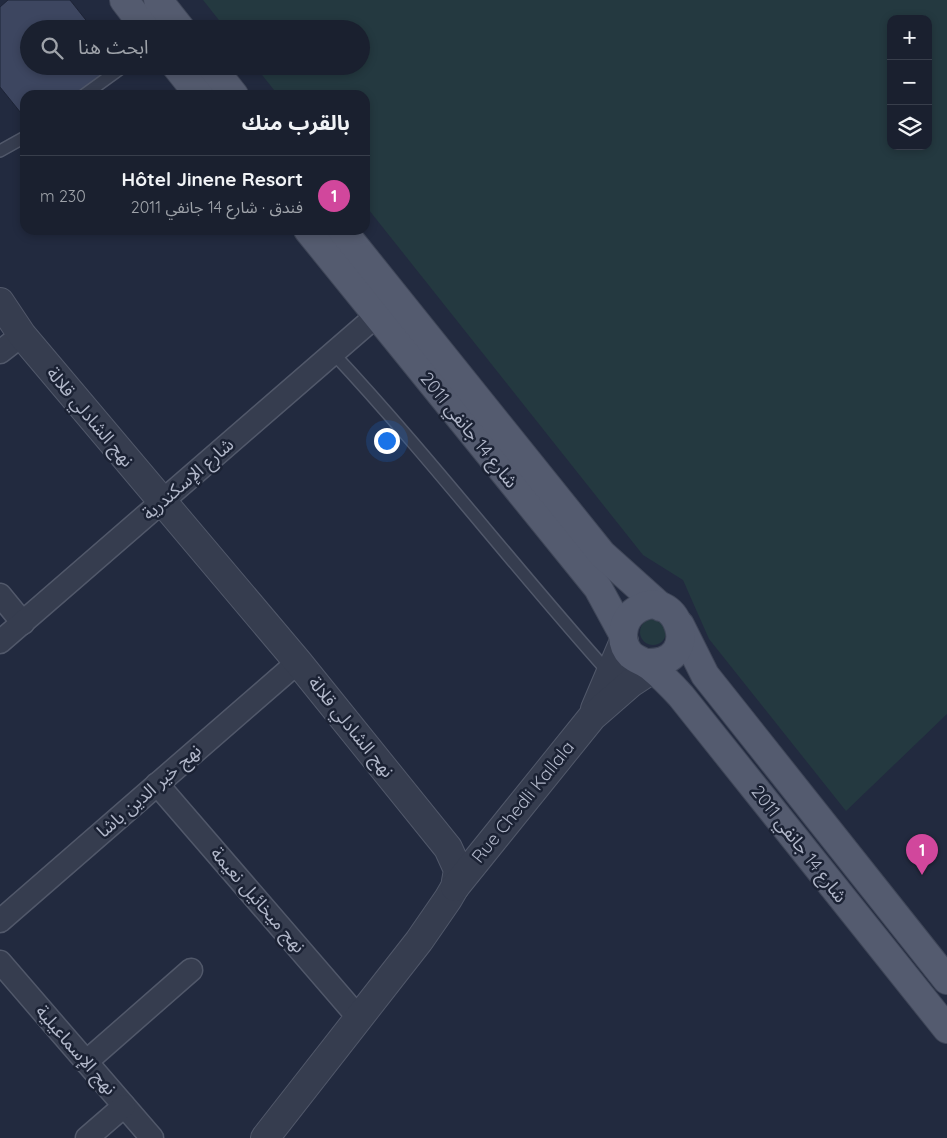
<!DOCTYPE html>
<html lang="ar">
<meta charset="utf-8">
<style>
body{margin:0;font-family:Quicksand,"Noto Sans Arabic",sans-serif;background:#232837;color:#f1f3f6;direction:rtl}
.controls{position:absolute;right:15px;top:15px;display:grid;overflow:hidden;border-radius:10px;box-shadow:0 2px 8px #0003}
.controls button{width:45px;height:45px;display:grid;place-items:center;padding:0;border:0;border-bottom:1px solid #383e4b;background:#1a202f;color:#f1f3f6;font:25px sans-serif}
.you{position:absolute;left:386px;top:440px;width:18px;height:18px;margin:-12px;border:4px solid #fff;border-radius:50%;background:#1a73e8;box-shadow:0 0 0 8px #1a73e833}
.badge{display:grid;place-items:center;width:32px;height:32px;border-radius:50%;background:#82a1ff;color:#fff;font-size:16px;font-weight:700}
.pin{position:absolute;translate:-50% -41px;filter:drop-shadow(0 1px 2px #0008)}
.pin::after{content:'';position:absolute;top:26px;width:18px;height:15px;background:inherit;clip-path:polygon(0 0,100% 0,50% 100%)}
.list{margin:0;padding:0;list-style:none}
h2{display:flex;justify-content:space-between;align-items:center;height:65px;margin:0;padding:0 20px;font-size:21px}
h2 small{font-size:16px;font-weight:400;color:#9fa3aa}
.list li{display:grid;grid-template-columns:32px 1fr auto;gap:15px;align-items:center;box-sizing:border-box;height:80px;padding:0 20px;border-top:1px solid #383e4b}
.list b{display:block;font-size:19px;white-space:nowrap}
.list p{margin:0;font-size:16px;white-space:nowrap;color:#9fa3aa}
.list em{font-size:16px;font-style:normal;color:#9fa3aa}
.icon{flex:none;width:28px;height:28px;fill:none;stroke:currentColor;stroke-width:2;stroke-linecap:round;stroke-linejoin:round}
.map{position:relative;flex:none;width:947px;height:1138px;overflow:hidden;direction:ltr}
.search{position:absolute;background:#1a202f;box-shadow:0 2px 8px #0003;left:20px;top:20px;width:350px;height:55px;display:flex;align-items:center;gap:12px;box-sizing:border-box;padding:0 18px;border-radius:28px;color:#9fa3aa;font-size:19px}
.panel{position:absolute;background:#1a202f;box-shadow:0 2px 8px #0003;left:20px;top:90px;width:350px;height:145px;border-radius:15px;direction:rtl}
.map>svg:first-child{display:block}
.green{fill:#243940;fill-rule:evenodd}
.building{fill:#3d4660;stroke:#1d2436}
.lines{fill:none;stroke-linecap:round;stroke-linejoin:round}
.service-casing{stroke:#51586a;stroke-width:14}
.minor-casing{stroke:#51586a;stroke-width:25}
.tertiary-casing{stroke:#51586a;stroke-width:30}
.primary-casing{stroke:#3f4658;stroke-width:30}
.service{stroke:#363d4f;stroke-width:11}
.minor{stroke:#363d4f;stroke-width:22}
.tertiary{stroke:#363d4f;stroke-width:28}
.primary{stroke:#545b6f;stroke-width:28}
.labels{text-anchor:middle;stroke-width:5;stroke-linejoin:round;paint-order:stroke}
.street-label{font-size:18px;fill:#b2b8ca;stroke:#1b2234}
</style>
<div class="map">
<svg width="947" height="1138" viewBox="0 0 947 1138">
<rect width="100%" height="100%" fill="#222a3f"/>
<g class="green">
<path d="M203 0H947V714L846 811 709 639 683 580 643 555 365 205V95H278L255 66H361V29H226ZM891 19H928V146H891Z"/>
<circle cx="653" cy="632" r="13"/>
</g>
<polygon class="building" points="8,0 70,0 93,29 29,29 29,66 115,66 78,95 25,95 25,118 0,87 0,7"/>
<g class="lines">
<defs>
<g id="service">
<polyline points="84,95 124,66"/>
<polyline points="0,151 25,137"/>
<path d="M333 353C429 456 515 568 609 673"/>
</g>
<g id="minor">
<polyline points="0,352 22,335"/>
<polyline points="0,595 23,623"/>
<polyline points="0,642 376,316"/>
<polyline points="157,784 358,1017"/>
<polyline points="0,921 298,662"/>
<polyline points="0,962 152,1138"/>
<polyline points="86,1062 191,970"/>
<polyline points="87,1138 124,1106"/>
</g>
<g id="tertiary">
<polyline points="0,302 22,335 298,662 448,848 458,870 455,887 448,899 419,941 265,1138"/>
<polyline points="595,709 624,641"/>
<polyline points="455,887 592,717 631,683 666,660"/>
</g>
<g id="primary">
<polyline points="124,0 146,29"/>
<polyline points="158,0 181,29"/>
<polyline points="176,66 199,95"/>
<polyline points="211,66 234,95"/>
<polyline points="308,230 598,588 623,634"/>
<polyline points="342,230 602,554 661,607"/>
<polyline points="680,625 705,675 947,980"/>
<path d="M646 663C707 665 676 581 635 611 621 621 619 643 631 655 637 660 645 662 651 667 662 676 672 686 681 696L947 1029"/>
</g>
</defs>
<use href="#service" class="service-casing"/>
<use href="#minor" class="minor-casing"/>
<use href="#tertiary" class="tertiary-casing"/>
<use href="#primary" class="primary-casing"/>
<use href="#service" class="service"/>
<use href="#minor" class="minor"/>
<use href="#tertiary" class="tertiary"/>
<use href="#primary" class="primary"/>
</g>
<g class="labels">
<g class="street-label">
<text transform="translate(90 417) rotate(50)" y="6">نهج الشادلي قلالة</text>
<text transform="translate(469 430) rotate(51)" y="6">شارع 14 جانفي 2011</text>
<text transform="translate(188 479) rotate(-41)" y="6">شارع الإسكندرية</text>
<text transform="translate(351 727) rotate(51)" y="6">نهج الشادلي قلالة</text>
<text transform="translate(149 791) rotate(-41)" y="6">نهج خير الدين باشا</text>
<text transform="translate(523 802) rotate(-51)" y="6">Rue Chedli Kallala</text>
<text transform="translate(799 844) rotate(52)" y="6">شارع 14 جانفي 2011</text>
<text transform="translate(258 900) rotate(49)" y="6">نهج ميخائيل نعيمة</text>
<text transform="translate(76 1050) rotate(49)" y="6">نهج الإسماعيلية</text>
</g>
</g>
</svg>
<div class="controls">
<button>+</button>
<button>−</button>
<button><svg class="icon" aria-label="layers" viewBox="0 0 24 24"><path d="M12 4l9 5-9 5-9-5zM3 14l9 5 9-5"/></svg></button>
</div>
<div class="you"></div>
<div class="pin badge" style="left:922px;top:875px;background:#d1479c">1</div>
<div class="search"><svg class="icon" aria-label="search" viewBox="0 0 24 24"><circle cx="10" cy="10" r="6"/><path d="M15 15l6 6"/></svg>ابحث هنا</div>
<section class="panel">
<h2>بالقرب منك<small></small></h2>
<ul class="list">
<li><span class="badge" style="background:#d1479c">1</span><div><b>Hôtel Jinene Resort</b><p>فندق · شارع 14 جانفي 2011</p></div><em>230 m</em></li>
</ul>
</section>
</div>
